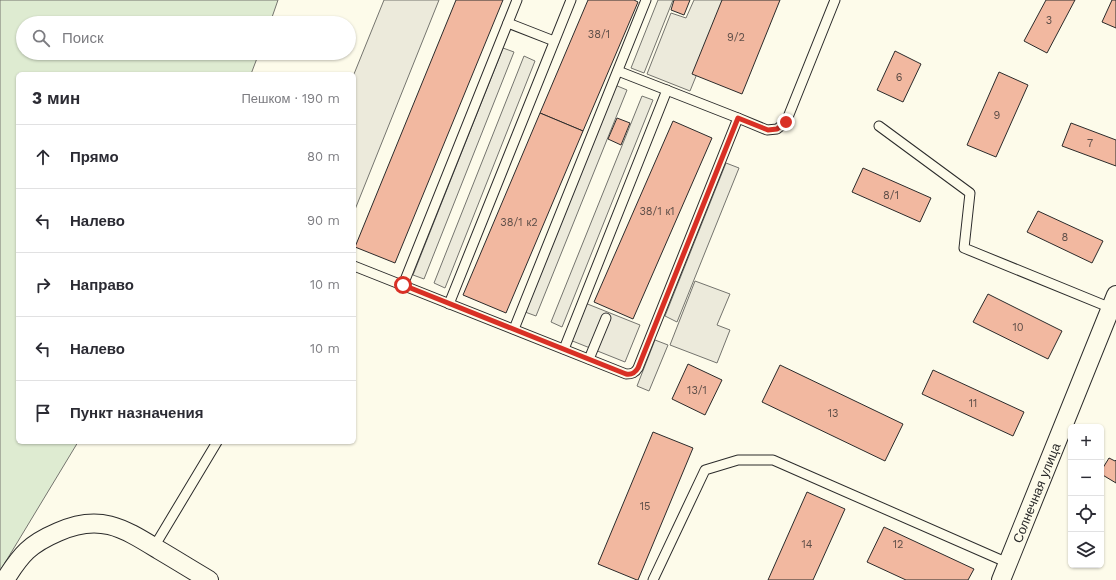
<!DOCTYPE html>
<html lang="ru">
<meta charset="utf-8">
<style>
body{margin:0;font-family:"Work Sans",sans-serif;background:#f7f7f7;color:#2b2b33}
.controls{position:absolute;right:12px;bottom:12px;display:grid;overflow:hidden;border-radius:6px;box-shadow:0 1px 3px #0004}
.controls button{width:36px;height:36px;display:grid;place-items:center;padding:0;border:0;border-bottom:1px solid #e1e1e2;background:#fff;color:#2b2b33;font:20px sans-serif}
.stop{position:absolute;width:12px;height:12px;margin:-9px;border:3px solid #d93025;border-radius:50%;background:#fff}
.stop.end{background:#d93025;border-color:#fff;box-shadow:0 1px 4px #0008}
.list{margin:0;padding:0;list-style:none}
h2{display:flex;justify-content:space-between;align-items:center;height:52px;margin:0;padding:0 16px;font-size:17px}
h2 small{font-size:13px;font-weight:400;color:#7c7c81}
.list li{display:grid;grid-template-columns:26px 1fr auto;gap:12px;align-items:center;box-sizing:border-box;height:64px;padding:0 16px;border-top:1px solid #e1e1e2}
.list b{display:block;font-size:15px;white-space:nowrap}
.list em{font-size:13px;font-style:normal;color:#7c7c81}
.icon{flex:none;width:22px;height:22px;fill:none;stroke:currentColor;stroke-width:2;stroke-linecap:round;stroke-linejoin:round}
.map{position:relative;flex:none;width:1116px;height:580px;overflow:hidden}
.search{position:absolute;background:#fff;box-shadow:0 1px 3px #0004;left:16px;top:16px;width:340px;height:44px;display:flex;align-items:center;gap:10px;box-sizing:border-box;padding:0 14px;border-radius:22px;color:#7c7c81;font-size:15px}
.panel{position:absolute;background:#fff;box-shadow:0 1px 3px #0004;left:16px;top:72px;width:340px;height:372px;border-radius:6px}
.map>svg:first-child{display:block}
.green{fill:#deebd1;stroke:#74746e}
.parking{fill:#eceadb;stroke:#74746e}
.building{fill:#f2b8a0;stroke:#2b2b2b}
.lines{fill:none;stroke-linecap:round;stroke-linejoin:round}
.lane-casing{stroke:#2b2b2b;stroke-width:11}
.street-casing{stroke:#2b2b2b;stroke-width:20}
.lane{stroke:#fdfbea;stroke-width:9}
.street{stroke:#fdfbea;stroke-width:18}
.route{stroke:#d93025;stroke-width:5}
.labels{text-anchor:middle;stroke-width:3;stroke-linejoin:round;paint-order:stroke}
.number-label{font-size:11px;fill:#5d4e48}
.street-label{font-size:13px;fill:#2b2b2b;stroke:#fdfbea}
</style>
<div class="map">
<svg width="1116" height="580" viewBox="0 0 1116 580">
<rect width="100%" height="100%" fill="#fdfbea"/>
<polygon class="green" points="0,0 278,0 270,23 23,23 23,53 259,53 251,74 18,74 18,442 78,442 0,571"/>
<g class="parking">
<polygon points="384,0 439,0 354,212 354,74"/>
<polygon points="658,0 673,0 644,73 631,68"/>
<polygon points="694,0 727,0 690,91 647,74 671,13 686,18"/>
<polygon points="503,48 514,52 424,279 413,275"/>
<polygon points="524,56 535,61 445,288 434,283"/>
<polygon points="615,85 627,90 536,316 525,312"/>
<polygon points="642,96 653,100 562,327 551,322"/>
<polygon points="726,163 739,168 677,322 665,316"/>
<polygon points="695,281 730,294 717,325 730,330 717,363 670,345"/>
<polygon points="585,303 640,325 625,362 570,340"/>
<polygon points="655,340 668,345 649,391 637,386"/>
</g>
<g class="building">
<polygon points="456,0 503,0 395,263 355,247"/>
<polygon points="588,0 634,0 638,2 583,131 540,113"/>
<polygon points="674,0 690,0 684,15 671,10"/>
<polygon points="722,0 780,0 742,94 692,74"/>
<polygon points="1046,0 1075,0 1047,53 1024,41"/>
<polygon points="1112,0 1116,0 1116,28 1102,22"/>
<polygon points="895,51 921,64 903,102 877,90"/>
<polygon points="999,72 1028,85 996,157 967,145"/>
<polygon points="540,113 583,131 506,313 463,295"/>
<polygon points="617,118 630,123 621,145 608,139"/>
<polygon points="673,121 712,138 633,319 594,302"/>
<polygon points="1071,123 1116,140 1116,166 1062,146"/>
<polygon points="863,168 931,198 920,222 852,192"/>
<polygon points="1038,211 1103,241 1092,263 1027,232"/>
<polygon points="988,294 1062,331 1048,359 973,322"/>
<polygon points="688,364 722,380 705,415 672,399"/>
<polygon points="780,365 903,424 885,461 762,402"/>
<polygon points="933,370 1024,412 1013,436 922,394"/>
<polygon points="653,432 693,448 638,580 637,580 598,564"/>
<polygon points="1109,458 1115,461 1116,460 1116,483 1101,474 1101,471"/>
<polygon points="807,492 845,509 813,580 768,580"/>
<polygon points="884,527 974,569 968,580 906,580 867,562"/>
</g>
<g class="lines">
<defs>
<g id="lane">
<polyline points="508,23 554,41"/>
<polyline points="618,71 738,118"/>
<polyline points="879,126 970,193 964,248 1111,308"/>
<path d="M354 266 626 374C632 374 635 373 638 368L738 118 767 130 777 129 786 122 835 0"/>
<polyline points="403,285 517,0"/>
<polyline points="449,304 571,0"/>
<polyline points="514,329 646,0"/>
<polyline points="564,349 667,90"/>
<polyline points="589,359 606,318"/>
<polyline points="154,547 217,442"/>
<polyline points="653,580 705,470 738,460 773,460 1008,563"/>
</g>
<g id="street">
<path d="M5 580C21 554 30 544 58 532 100 513 123 528 159 550 176 560 192 570 209 580"/>
<path id="s1" d="M1001 580 1116 295"/>
</g>
</defs>
<use href="#lane" class="lane-casing"/>
<use href="#street" class="street-casing"/>
<use href="#lane" class="lane"/>
<use href="#street" class="street"/>
</g>
<g class="lines">
<path class="route" d="M403 285 626 374C632 375 635 373 638 368L738 118 768 130 777 129 786 122"/>
</g>
<g class="labels">
<g class="number-label">
<text x="1049" y="24">3</text>
<text x="599" y="38">38/1</text>
<text x="736" y="41">9/2</text>
<text x="899" y="81">6</text>
<text x="997" y="119">9</text>
<text x="1090" y="147">7</text>
<text x="891" y="199">8/1</text>
<text x="657" y="215">38/1 к1</text>
<text x="519" y="226">38/1 к2</text>
<text x="1065" y="241">8</text>
<text x="1018" y="331">10</text>
<text x="697" y="394">13/1</text>
<text x="973" y="407">11</text>
<text x="833" y="417">13</text>
<text x="645" y="510">15</text>
<text x="807" y="548">14</text>
<text x="898" y="548">12</text>
</g>
<g class="street-label">
<text dy="5" stroke="none"><textPath href="#s1" startOffset="94">Солнечная улица</textPath></text>
</g>
</g>
</svg>
<div class="controls">
<button>+</button>
<button>−</button>
<button><svg class="icon" aria-label="locate" viewBox="0 0 24 24"><circle cx="12" cy="12" r="6"/><path d="M12 2v4M12 18v4M2 12h4M18 12h4"/></svg></button>
<button><svg class="icon" aria-label="layers" viewBox="0 0 24 24"><path d="M12 4l9 5-9 5-9-5zM3 14l9 5 9-5"/></svg></button>
</div>
<div class="stop" style="left:403px;top:285px"></div>
<div class="stop end" style="left:786px;top:122px"></div>
<div class="search"><svg class="icon" aria-label="search" viewBox="0 0 24 24"><circle cx="10" cy="10" r="6"/><path d="M15 15l6 6"/></svg>Поиск</div>
<section class="panel">
<h2>3 мин<small>Пешком · 190 m</small></h2>
<ul class="list">
<li><svg class="icon" aria-label="ahead" viewBox="0 0 24 24"><path d="M12 20V5M6 11l6-6 6 6"/></svg><div><b>Прямо</b></div><em>80 m</em></li>
<li><svg class="icon" aria-label="left" viewBox="0 0 24 24"><path d="M17 20v-9H6M10 6l-5 5 5 5"/></svg><div><b>Налево</b></div><em>90 m</em></li>
<li><svg class="icon" aria-label="right" viewBox="0 0 24 24"><path d="M7 20v-9h11M14 6l5 5-5 5"/></svg><div><b>Направо</b></div><em>10 m</em></li>
<li><svg class="icon" aria-label="left" viewBox="0 0 24 24"><path d="M17 20v-9H6M10 6l-5 5 5 5"/></svg><div><b>Налево</b></div><em>10 m</em></li>
<li><svg class="icon" aria-label="arrive" viewBox="0 0 24 24"><path d="M6 21V4h12l-3 4 3 4H6"/></svg><div><b>Пункт назначения</b></div></li>
</ul>
</section>
</div>
